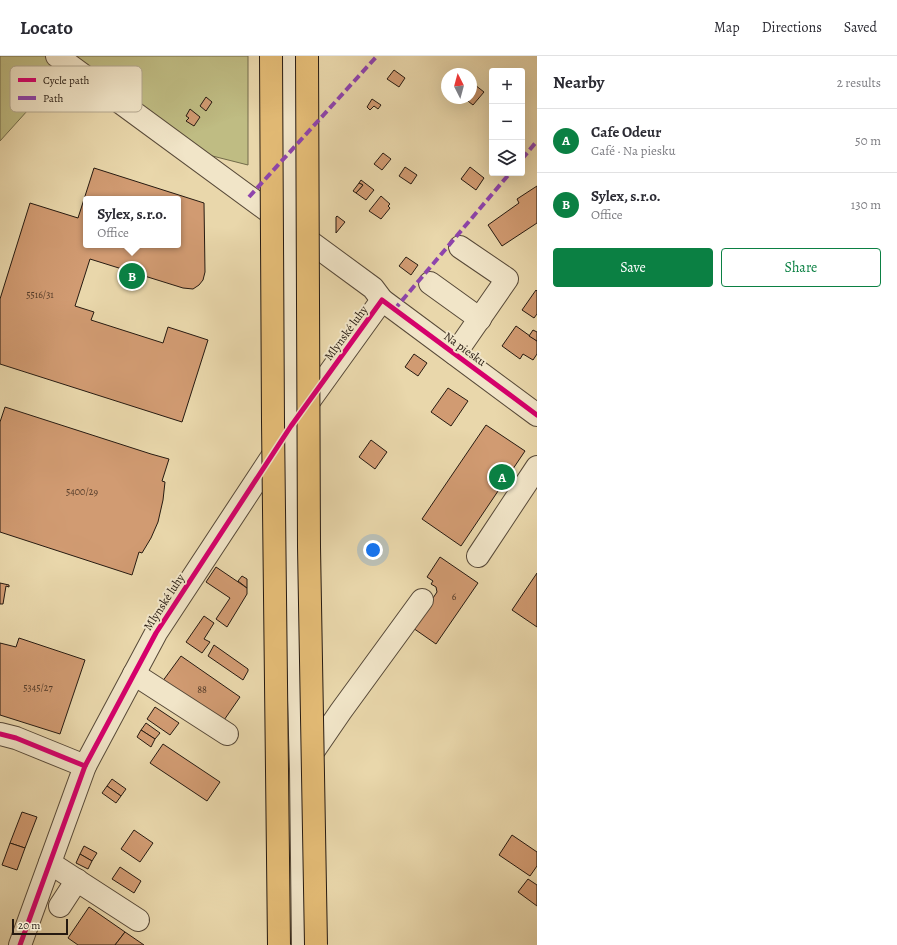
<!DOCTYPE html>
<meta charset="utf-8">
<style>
body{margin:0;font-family:Alegreya,serif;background:#f2f2f3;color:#2b2b33}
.controls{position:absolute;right:12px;top:12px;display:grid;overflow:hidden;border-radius:4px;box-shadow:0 4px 16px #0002}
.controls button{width:36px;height:36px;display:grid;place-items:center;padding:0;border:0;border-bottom:1px solid #e1e1e2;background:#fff;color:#2b2b33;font:20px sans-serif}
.compass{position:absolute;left:441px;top:12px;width:36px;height:36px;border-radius:50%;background:#fff;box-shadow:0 4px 16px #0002;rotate:354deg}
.scale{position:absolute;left:12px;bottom:10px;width:56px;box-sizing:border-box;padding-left:4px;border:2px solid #261a11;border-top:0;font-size:11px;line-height:14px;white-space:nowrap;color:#261a11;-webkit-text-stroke:3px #f1e5c8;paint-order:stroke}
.you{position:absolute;left:373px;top:494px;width:14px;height:14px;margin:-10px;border:3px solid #fff;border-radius:50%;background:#1a73e8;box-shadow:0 0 0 6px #1a73e833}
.badge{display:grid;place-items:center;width:26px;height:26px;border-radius:50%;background:#0b8043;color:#fff;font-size:13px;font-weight:700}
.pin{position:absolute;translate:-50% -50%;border:2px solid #fff;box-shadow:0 1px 4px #0006}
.popup{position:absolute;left:83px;top:140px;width:98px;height:52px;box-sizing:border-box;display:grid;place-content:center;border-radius:4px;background:#fff;filter:drop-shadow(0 1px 3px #0005);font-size:13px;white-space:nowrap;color:#7c7c81}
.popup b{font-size:15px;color:#2b2b33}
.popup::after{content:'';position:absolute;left:50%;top:100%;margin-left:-8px;border:8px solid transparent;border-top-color:#fff}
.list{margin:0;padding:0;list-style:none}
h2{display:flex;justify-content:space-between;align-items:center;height:52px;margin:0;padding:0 16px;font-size:17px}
h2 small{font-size:13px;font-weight:400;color:#7c7c81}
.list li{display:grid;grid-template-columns:26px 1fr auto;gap:12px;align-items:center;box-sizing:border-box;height:64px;padding:0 16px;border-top:1px solid #e1e1e2}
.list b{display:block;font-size:15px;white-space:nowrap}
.list p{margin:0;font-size:13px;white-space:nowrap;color:#7c7c81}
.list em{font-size:13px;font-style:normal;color:#7c7c81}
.actions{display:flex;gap:8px;padding:12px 16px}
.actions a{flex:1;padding:9px 0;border:1px solid #0b8043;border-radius:4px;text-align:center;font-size:14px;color:#0b8043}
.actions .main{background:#0b8043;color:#fff}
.icon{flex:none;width:22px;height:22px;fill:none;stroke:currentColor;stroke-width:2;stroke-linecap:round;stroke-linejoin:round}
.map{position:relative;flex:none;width:537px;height:889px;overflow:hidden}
header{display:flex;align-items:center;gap:24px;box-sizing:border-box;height:56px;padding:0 20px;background:#fff;border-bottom:1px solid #e1e1e2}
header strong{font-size:19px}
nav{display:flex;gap:22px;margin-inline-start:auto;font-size:14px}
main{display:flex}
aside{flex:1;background:#fff}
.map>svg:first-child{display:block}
.green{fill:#bfbc83;stroke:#726b4a}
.building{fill:#d19b72;stroke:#261a11;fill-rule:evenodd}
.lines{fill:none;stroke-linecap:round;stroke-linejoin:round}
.minor-casing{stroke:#574938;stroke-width:24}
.minor{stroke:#f1e5c8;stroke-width:22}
.highway-bridge-casing{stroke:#261a11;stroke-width:24;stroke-linecap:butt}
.highway-bridge{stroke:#e4bc76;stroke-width:22}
.quiet{stroke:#8e44ad;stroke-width:4;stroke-dasharray:8 4;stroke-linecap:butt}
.cycleway-casing{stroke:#f1e5c8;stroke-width:8}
.cycleway{stroke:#d6006c;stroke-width:5}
.labels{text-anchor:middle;stroke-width:4;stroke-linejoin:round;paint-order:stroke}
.number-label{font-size:10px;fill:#513a29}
.street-label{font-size:12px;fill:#261a11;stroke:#f1e5c8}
.key{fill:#f1e5c8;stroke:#b4a891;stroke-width:1}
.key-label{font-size:11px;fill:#261a11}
</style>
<header>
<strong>Locato</strong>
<nav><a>Map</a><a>Directions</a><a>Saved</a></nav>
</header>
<main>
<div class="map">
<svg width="537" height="889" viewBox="0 0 537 889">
<rect width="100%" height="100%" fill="#e9d7ab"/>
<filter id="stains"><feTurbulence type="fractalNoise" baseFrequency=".005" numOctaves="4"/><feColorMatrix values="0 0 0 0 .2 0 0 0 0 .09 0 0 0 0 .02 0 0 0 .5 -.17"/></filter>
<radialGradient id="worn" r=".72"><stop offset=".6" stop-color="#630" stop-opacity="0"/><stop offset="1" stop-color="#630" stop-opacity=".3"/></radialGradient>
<polygon class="green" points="0,0 248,0 248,109 169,89 65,13 0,85"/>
<g class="building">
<polygon points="394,14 405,22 399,31 387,23"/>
<polygon points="475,29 484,36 473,49 464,42 471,42 471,34"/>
<polygon points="206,41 212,46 206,55 200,50"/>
<polygon points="372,43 381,49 378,53 374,50 370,54 367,51"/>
<polygon points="190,53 200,61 194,70 186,65 189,62 186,60"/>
<polygon points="383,97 391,103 382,114 374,108"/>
<polygon points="405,111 417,119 411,128 399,120"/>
<polygon points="470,111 484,122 476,134 461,123"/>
<path d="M94 112 204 147 205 216 203 224 199 229 193 233 183 232 90 203 75 250 94 256 91 264 163 287 168 271 208 284 182 366 0 308V243L30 147 78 162ZM86 143H178V189H86Z"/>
<polygon points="361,124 374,134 366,144 356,137 363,129 359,127"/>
<polygon points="359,127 363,129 356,137 353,135"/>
<polygon points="537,130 537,167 502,190 488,169 519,147 517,143"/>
<polygon points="381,140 390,148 388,150 390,152 381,163 369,155"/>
<polygon points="337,160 345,166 336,177 336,161"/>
<polygon points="406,201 418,209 411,219 399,210"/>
<polygon points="536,234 537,235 537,258 534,262 522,254"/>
<polygon points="516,270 537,285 537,298 533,304 523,298 520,303 502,290"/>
<polygon points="533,274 537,276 537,285 529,280"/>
<polygon points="414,298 427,307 418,320 405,311"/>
<polygon points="448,332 468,345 451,370 431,356"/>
<polygon points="5,351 151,398 169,403 162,425 165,426 163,444 158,466 151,482 142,497 139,496 132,519 0,476 0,366"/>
<polygon points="486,369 525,395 461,490 422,463"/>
<polygon points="371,384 387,396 375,413 359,401"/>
<polygon points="440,501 478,527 436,588 413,572 437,536 436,531 431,528 433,525 427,521"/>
<polygon points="216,511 247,532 247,538 227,571 216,563 230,542 206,526"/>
<polygon points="537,517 537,571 512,554"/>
<polygon points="242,520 247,523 247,532 238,525"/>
<polygon points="0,527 9,529 9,531 6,530 3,548 0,548"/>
<polygon points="204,560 214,567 204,583 210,586 202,597 186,586"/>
<polygon points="19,582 85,604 60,678 0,659 0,587 16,591"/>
<polygon points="214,589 248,613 248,615 243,624 208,600"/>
<polygon points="181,600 240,641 222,667 162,626"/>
<polygon points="155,651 179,667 170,679 147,663"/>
<polygon points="146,667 160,677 155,683 141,674"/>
<polygon points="141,674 155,683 151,691 137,681"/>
<polygon points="163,688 220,726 207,745 150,707"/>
<polygon points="112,723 126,733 121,740 107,730"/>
<polygon points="107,730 121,740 116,747 102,737"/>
<polygon points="22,756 37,761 25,792 10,787"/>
<polygon points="134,774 153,787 140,806 121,793"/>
<polygon points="512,779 537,796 537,810 530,820 499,799"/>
<polygon points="10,787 25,792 17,814 2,809"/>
<polygon points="84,790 97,797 92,805 80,798"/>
<polygon points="80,798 92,805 88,813 76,807"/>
<polygon points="120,811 141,825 134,837 112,823"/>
<polygon points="528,823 537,829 537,850 518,836"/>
<polygon points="89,851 125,876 115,889 78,889 68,882"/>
<polygon points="125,876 144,889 115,889"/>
</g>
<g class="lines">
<defs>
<g id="minor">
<polyline points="57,0 373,232 382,244 537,359"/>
<polyline points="291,0 291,370 301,713 303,889"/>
<polyline points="430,227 480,263"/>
<polyline points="455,298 507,223 460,191"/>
<polyline points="302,355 382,244"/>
<polyline points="478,500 537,411"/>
<polyline points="134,618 227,678"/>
<polyline points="0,678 16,682 85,710"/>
<polyline points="306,706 341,655 422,544"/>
<polyline points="50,807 138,864"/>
<polyline points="60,850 77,824"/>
<polyline points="20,889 85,710 156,577 279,390"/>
</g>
</defs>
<use href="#minor" class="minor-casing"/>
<use href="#minor" class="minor"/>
<defs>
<g id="highway-bridge">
<polyline points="271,0 273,366 279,889"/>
<polyline points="307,0 309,491 316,889"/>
</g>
</defs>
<use href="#highway-bridge" class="highway-bridge-casing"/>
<use href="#highway-bridge" class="highway-bridge"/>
<g class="quiet">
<polyline points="522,103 537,85"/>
<polyline points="249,141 377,0"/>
<polyline points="394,254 510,117"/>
</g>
<defs>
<g id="cycleway">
<polyline points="0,678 16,682 85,710"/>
<polyline points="20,889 85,710 156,577 291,370 382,244 537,359"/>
</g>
</defs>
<use href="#cycleway" class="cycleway-casing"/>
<use href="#cycleway" class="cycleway"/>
</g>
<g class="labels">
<g class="number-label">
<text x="40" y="242">5516/31</text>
<text x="82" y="439">5400/29</text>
<text x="454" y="544">6</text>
<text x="38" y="635">5345/27</text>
<text x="202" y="637">88</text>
</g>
<g class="street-label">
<text transform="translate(346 277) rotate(-54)" y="4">Mlynské luhy</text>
<text transform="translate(465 293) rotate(36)" y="4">Na piesku</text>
<text transform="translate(164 546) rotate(-57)" y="4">Mlynské luhy</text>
</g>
</g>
<rect x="10" y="10" width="132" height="46" rx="6" class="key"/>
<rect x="18" y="22" width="18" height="4" fill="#d6006c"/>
<rect x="18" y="40" width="18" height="4" fill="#8e44ad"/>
<g class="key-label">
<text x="43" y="28">Cycle path</text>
<text x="43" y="46">Path</text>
</g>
<rect width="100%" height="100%" filter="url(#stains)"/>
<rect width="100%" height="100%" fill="url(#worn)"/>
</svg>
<div class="controls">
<button>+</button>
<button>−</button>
<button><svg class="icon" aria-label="layers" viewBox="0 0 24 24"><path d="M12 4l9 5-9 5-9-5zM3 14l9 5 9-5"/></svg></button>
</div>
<svg class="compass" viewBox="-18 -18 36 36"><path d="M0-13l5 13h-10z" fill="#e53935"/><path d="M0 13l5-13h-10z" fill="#7c7c81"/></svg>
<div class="scale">20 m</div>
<div class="you"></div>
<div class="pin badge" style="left:502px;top:421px">A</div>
<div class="pin badge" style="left:132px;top:220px">B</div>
<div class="popup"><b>Sylex, s.r.o.</b>Office</div>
</div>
<aside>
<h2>Nearby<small>2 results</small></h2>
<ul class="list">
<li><span class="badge">A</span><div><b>Cafe Odeur</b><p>Café · Na piesku</p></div><em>50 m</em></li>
<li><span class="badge">B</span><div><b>Sylex, s.r.o.</b><p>Office</p></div><em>130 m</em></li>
</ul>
<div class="actions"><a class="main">Save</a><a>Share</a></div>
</aside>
</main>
